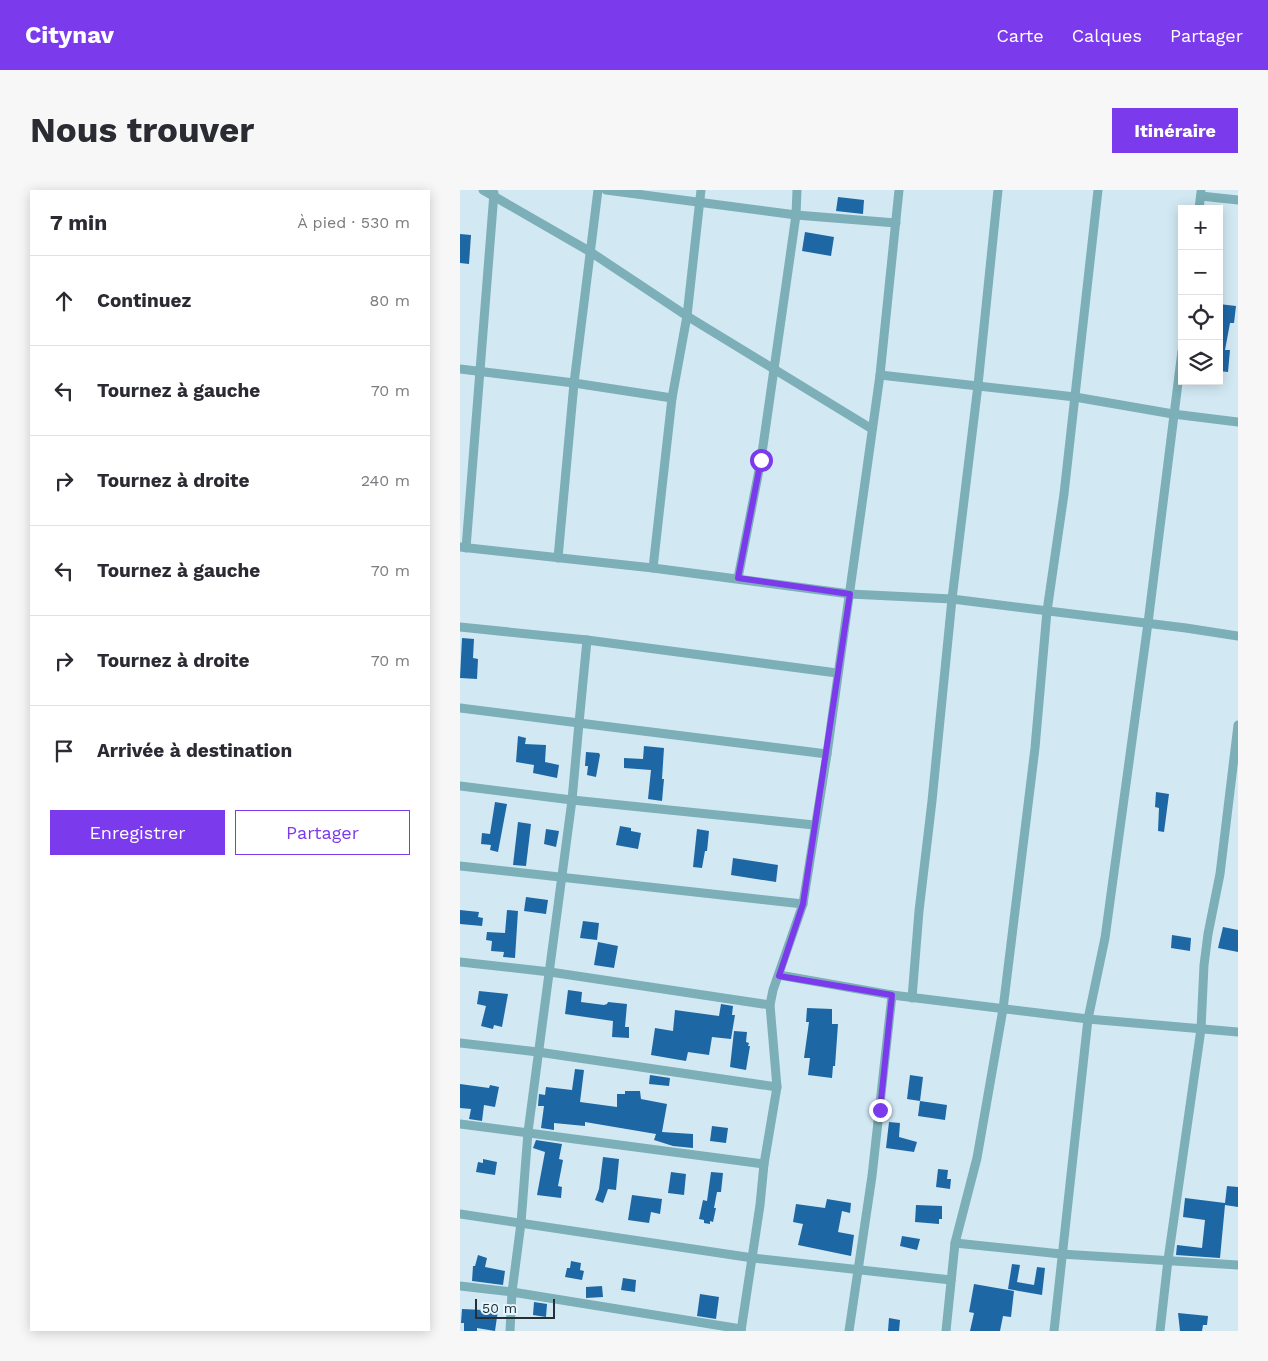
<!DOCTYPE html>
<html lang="fr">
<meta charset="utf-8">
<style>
body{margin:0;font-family:"Work Sans",sans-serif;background:#f7f7f7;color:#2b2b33}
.controls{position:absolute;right:15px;top:15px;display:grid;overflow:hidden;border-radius:0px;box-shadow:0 2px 12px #0003}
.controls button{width:45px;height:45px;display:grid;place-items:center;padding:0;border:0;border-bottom:1px solid #e1e1e2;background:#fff;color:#2b2b33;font:25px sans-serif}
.scale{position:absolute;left:15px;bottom:12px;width:80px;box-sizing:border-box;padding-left:5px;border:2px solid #262f33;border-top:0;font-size:14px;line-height:18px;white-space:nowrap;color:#262f33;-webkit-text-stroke:4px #e3f5fe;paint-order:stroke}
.stop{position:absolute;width:15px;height:15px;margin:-11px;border:4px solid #7c3aed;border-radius:50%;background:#fff}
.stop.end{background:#7c3aed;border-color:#fff;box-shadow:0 1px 5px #0008}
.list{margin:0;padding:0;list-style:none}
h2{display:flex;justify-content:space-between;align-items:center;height:65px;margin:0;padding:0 20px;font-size:21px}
h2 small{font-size:16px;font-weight:400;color:#7c7c81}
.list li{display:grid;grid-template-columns:32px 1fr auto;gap:15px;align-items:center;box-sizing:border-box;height:90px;padding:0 20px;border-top:1px solid #e1e1e2}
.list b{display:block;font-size:19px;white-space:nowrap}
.list em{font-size:16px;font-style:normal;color:#7c7c81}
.actions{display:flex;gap:10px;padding:15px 20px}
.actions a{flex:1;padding:11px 0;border:1px solid #7c3aed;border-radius:0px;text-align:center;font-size:18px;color:#7c3aed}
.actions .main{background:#7c3aed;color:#fff}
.icon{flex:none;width:28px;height:28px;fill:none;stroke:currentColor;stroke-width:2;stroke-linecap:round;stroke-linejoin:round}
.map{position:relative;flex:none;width:778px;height:1141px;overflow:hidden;border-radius:0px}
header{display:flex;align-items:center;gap:30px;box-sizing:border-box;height:70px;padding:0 25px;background:#7c3aed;color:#fff}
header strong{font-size:24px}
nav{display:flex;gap:28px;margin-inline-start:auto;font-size:18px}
.intro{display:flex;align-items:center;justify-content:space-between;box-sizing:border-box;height:120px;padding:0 30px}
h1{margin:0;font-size:35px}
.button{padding:12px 22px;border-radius:0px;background:#7c3aed;color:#fff;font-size:18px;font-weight:700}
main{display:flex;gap:30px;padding:0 30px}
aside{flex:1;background:#fff;border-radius:0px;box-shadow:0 2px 12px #0003}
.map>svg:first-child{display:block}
.building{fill:#1e67a5}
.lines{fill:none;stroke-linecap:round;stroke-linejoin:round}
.minor{stroke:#7cafb7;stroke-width:9}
.route{stroke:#7c3aed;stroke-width:6}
</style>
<header>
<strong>Citynav</strong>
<nav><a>Carte</a><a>Calques</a><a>Partager</a></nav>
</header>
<div class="intro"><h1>Nous trouver</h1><a class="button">Itinéraire</a></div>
<main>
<aside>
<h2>7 min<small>À pied · 530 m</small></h2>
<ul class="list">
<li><svg class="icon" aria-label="ahead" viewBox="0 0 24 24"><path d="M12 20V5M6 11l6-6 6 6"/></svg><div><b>Continuez</b></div><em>80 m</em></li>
<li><svg class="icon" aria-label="left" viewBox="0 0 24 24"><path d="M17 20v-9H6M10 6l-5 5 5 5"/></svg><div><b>Tournez à gauche</b></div><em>70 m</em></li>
<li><svg class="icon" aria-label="right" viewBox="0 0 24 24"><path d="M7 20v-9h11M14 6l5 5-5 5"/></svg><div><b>Tournez à droite</b></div><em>240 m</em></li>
<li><svg class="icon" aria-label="left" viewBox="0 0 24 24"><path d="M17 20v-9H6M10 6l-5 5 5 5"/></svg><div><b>Tournez à gauche</b></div><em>70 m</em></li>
<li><svg class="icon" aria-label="right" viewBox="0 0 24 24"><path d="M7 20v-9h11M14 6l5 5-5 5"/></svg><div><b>Tournez à droite</b></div><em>70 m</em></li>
<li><svg class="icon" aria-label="arrive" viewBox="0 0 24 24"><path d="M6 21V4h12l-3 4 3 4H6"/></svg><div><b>Arrivée à destination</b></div></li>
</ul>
<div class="actions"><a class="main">Enregistrer</a><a>Partager</a></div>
</aside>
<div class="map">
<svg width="778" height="1141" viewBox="0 0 778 1141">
<rect width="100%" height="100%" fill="#d2e9f4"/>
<g class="building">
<polygon points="378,7 404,10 403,24 376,21"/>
<polygon points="345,42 374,47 371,66 342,61"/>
<polygon points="0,44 11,45 9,74 0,73"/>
<polygon points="759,114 776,116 774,133 770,133 765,160 770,160 768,182 759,181"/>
<polygon points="2,448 14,449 13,468 18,469 17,489 0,488"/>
<polygon points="58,546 66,548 65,554 86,555 85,572 99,575 97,588 73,583 74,575 56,572"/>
<polygon points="184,556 204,558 202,589 204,589 202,611 188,609 191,580 164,578 164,568 183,569"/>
<polygon points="126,562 139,563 140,565 136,587 127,585 128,576 125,576"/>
<polygon points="696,602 709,604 704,642 698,641 699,618 695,617"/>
<polygon points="35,612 47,614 38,662 30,660 31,655 21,654 22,643 30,644"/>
<polygon points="58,632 71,634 66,676 53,675"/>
<polygon points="160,636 171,638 171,641 181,643 178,659 156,655"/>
<polygon points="86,639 99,641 96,657 84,654"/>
<polygon points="237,639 249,641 247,661 245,661 242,678 233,677"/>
<polygon points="273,668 318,675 316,692 271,685"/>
<polygon points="66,707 88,710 86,724 64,721"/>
<polygon points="0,720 19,722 18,727 23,728 22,736 0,734"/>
<polygon points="47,720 58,721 55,768 43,767 44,762 31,761 32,751 26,750 27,742 45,743"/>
<polygon points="123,731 139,733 137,750 120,748"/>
<polygon points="763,737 778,740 778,762 758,758"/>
<polygon points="712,745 731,748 730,761 711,758"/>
<polygon points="138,752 158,756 154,778 134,775"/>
<polygon points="108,800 122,802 121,812 144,815 147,814 148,812 167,814 165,837 169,837 169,848 152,847 153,831 105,824"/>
<polygon points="19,801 48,804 42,837 34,835 33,839 21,836 26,816 17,814"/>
<polygon points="261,814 273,816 272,825 275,825 271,849 252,847 249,865 228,862 226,871 191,865 195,838 213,841 215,820 259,826"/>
<polygon points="347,818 372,819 372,834 378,834 375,876 373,876 372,888 348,885 350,868 344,868 349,832 346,832"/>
<polygon points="274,841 287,842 286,852 289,853 288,856 290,856 286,880 270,877"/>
<polygon points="115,879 124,880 120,912 157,917 157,904 165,904 165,901 180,901 181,909 207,914 202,942 233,944 233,958 213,956 194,950 196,944 125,932 125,936 94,933 94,940 81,938 84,916 78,916 79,904 85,905 86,897 112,900"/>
<polygon points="190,885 210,888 209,896 189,894"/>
<polygon points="450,885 463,887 460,911 447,909"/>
<polygon points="0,894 29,898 30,895 39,897 35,917 24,915 22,931 9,929 11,919 0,918"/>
<polygon points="460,911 487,915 485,930 458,926"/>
<polygon points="429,932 440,933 439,947 457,952 454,962 426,958"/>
<polygon points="252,936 268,938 266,953 250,951"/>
<polygon points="76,950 102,954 99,969 103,970 98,996 102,997 101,1008 77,1005 85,962 73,958"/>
<polygon points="143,967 159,969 156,1000 148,999 143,1013 135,1010 139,999"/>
<polygon points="23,969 37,972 35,985 16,982 18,972 23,973"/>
<polygon points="478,979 488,980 487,989 491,989 490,999 476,997"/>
<polygon points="211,982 226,984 224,1005 208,1003"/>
<polygon points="251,982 263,983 261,1002 257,1002 254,1018 256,1018 253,1032 250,1031 250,1034 244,1033 244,1030 239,1029 243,1010 247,1011"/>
<polygon points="767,996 778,997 778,1017 765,1015 760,1068 716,1065 717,1055 742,1058 745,1030 723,1027 725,1008 765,1013"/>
<polygon points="172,1005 202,1009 200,1024 191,1022 189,1033 168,1030"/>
<polygon points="367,1009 391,1013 390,1023 382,1021 378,1042 394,1045 391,1066 338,1055 343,1034 333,1032 336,1014 365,1018"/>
<polygon points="456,1015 482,1016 482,1029 479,1029 479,1034 455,1032"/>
<polygon points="442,1046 460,1049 457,1060 440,1056"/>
<polygon points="18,1065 27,1068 25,1077 45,1081 43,1095 12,1091 13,1076 15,1076"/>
<polygon points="111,1071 121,1073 120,1080 124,1081 122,1090 105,1087 107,1078 110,1078"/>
<polygon points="552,1074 560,1075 557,1092 574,1095 577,1077 585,1078 582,1105 548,1099"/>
<polygon points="163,1088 176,1090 175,1102 161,1100"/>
<polygon points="514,1094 554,1101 551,1127 543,1126 540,1141 510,1141 514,1123 509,1122"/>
<polygon points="142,1096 143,1107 126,1108 126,1097"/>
<polygon points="240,1104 259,1107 256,1129 237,1126"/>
<polygon points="74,1112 87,1114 86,1127 73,1125"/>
<polygon points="24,1118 38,1120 35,1141 17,1138 17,1141 4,1141 4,1133 1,1133 2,1119 24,1120"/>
<polygon points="718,1123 748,1126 747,1135 743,1135 742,1141 720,1141"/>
<polygon points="429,1128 440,1130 439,1141 428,1141"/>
</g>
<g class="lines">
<g class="minor">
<polyline points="23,0 129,61 227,126 412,239"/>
<polyline points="146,0 336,25 436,33"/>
<polyline points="741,6 778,10"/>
<polyline points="739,19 741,2"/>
<polyline points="0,179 114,193 212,208"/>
<polyline points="420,185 615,207 713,224 778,232"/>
<polyline points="0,357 193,378 390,404 492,409 726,438 778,446"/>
<polyline points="6,358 34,3"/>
<polyline points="98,368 114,193 138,0"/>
<polyline points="193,378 212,208 227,126 241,0"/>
<polyline points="278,388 301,270 336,25 337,0"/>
<polyline points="0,437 127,450 377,483"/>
<polyline points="127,450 119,533 367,564"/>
<polyline points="0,518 119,533 112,610 68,942 61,1033 52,1102 50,1141"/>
<polyline points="0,596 112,610 354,635"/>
<polyline points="0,676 343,714"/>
<polyline points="0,772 90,782 310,815"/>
<polyline points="319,785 432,805 628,829 778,842"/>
<polyline points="452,808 459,721 472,611 492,409 518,195 538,0"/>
<polyline points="0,853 78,862 317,897"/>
<polyline points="0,934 304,974"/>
<polyline points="0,1024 293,1068 491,1090"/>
<polyline points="495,1053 601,1064 778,1075"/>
<polyline points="0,1096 52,1102 281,1139"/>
<polyline points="281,1141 300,1015 304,974 317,897 310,815 313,800 343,714 367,564 420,185 439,0"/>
<polyline points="389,1141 412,986 432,805"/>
<polyline points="486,1141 495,1053 517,968 543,819 575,558 587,421 604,304 638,0"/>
<polyline points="594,1141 628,829 645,748 688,433 722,161"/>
<polyline points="700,1141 708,1070 741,839 744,775 748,744 760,684 778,535"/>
</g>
</g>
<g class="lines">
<polyline class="route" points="301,270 278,388 390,404 343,714 319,786 432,805 420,920"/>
</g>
</svg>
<div class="controls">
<button>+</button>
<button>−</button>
<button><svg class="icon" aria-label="locate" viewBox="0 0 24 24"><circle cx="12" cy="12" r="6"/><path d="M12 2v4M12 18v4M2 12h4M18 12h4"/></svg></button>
<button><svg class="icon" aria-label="layers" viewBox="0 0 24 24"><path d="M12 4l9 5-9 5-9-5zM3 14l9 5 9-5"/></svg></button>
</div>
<div class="scale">50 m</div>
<div class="stop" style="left:301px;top:270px"></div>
<div class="stop end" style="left:420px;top:920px"></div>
</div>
</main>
